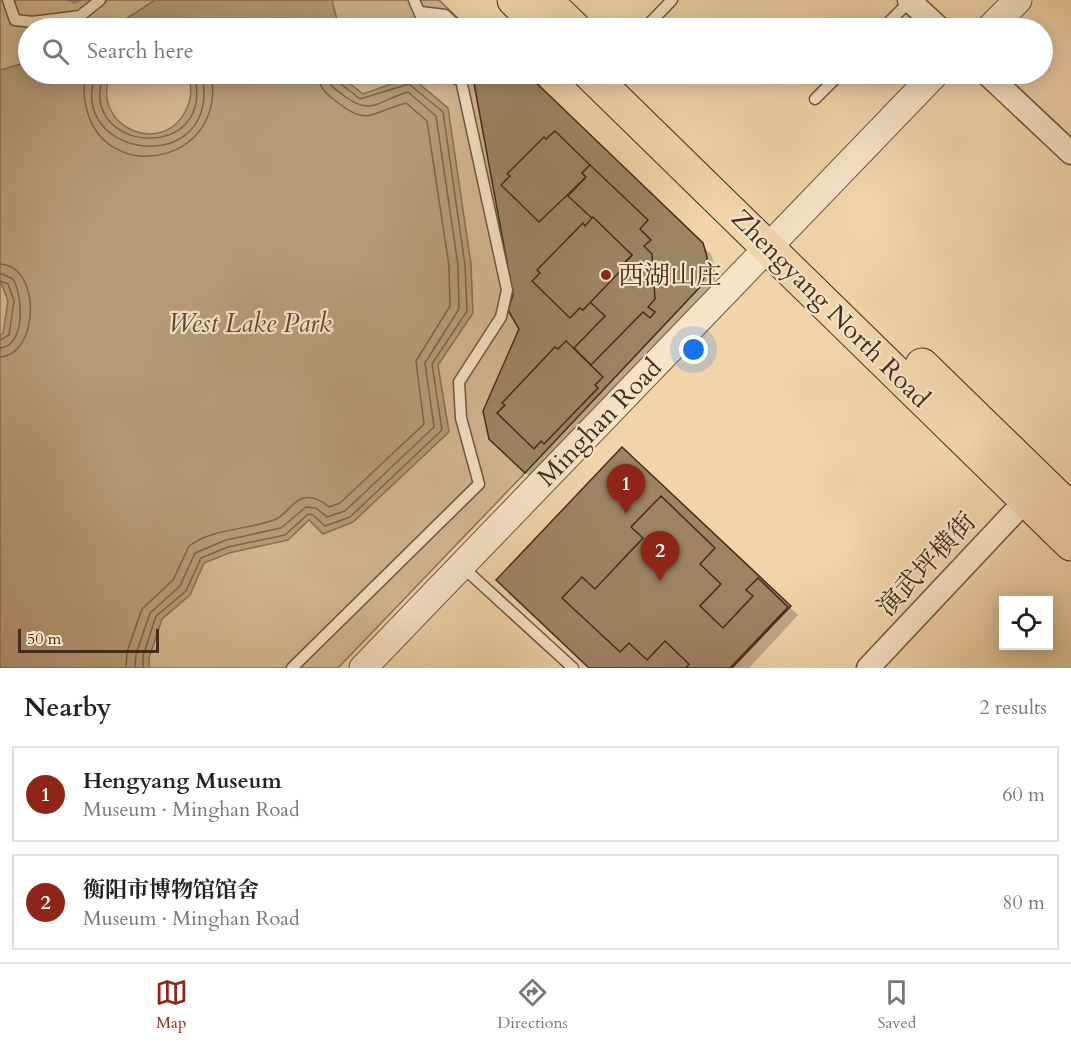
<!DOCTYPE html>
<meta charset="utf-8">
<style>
body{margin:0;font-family:Cardo,"Noto Serif SC",serif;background:#f6f6f6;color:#222}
.controls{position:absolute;right:18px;bottom:18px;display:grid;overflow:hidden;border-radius:0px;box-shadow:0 3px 15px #0003}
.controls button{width:54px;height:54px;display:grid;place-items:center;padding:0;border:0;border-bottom:2px solid #e0e0e0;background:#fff;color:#222;font:30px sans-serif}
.scale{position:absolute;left:18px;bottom:15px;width:141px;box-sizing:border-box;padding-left:6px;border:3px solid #432d1b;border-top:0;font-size:16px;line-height:21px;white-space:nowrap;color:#432d1b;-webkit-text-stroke:4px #f6e3c8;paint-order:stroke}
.you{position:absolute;left:694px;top:350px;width:21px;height:21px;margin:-15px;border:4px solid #fff;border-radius:50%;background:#1a73e8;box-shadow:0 0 0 9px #1a73e833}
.badge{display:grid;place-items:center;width:39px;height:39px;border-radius:50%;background:#8f2418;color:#fff;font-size:20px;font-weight:700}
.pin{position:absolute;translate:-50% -50px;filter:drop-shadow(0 2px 3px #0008)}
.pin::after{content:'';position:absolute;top:32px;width:21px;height:18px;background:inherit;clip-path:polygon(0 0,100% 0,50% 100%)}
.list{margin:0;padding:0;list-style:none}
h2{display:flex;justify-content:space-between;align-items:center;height:78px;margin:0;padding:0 24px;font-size:26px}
h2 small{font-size:20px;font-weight:400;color:#767676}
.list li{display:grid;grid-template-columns:39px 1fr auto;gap:18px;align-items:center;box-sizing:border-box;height:96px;margin:0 12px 12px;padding:0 12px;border:2px solid #e0e0e0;border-radius:0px}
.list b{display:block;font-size:22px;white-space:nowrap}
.list p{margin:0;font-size:20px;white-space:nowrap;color:#767676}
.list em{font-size:20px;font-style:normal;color:#767676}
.icon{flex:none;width:33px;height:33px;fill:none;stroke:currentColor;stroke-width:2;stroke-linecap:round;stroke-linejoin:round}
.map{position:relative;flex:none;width:1071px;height:668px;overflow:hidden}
.search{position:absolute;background:#fff;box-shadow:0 3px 15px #0003;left:18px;right:18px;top:18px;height:66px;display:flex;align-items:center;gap:15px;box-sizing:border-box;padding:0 21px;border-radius:33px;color:#767676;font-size:22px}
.sheet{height:294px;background:#fff}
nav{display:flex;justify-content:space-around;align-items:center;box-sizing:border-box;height:84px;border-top:2px solid #e0e0e0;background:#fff;font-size:16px;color:#767676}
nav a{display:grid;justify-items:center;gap:3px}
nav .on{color:#8f2418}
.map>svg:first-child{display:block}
.green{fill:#d3b892;stroke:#8b7256;stroke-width:1.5}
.water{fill:#b69b79;stroke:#886f53;stroke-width:1.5}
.shadow{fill:#0003}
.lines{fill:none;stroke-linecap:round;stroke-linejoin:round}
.shore{stroke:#7c644a;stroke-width:1.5}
.building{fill:#9d8465;stroke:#432d1b;stroke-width:1.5}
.service-casing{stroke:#6e573f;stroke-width:13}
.minor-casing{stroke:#6e573f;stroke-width:25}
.tertiary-casing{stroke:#6e573f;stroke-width:29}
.primary-casing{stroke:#432d1b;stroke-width:35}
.service{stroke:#f6e3c8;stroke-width:10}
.minor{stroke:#f6e3c8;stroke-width:22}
.tertiary{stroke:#f6e3c8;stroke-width:27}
.primary{stroke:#f1d4aa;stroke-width:33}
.poi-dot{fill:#8f2418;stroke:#f6e3c8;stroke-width:2}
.labels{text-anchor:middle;stroke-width:4.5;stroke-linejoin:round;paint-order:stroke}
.poi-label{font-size:26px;fill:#432d1b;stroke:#f6e3c8;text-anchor:start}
.street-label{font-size:26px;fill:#432d1b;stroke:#f6e3c8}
.park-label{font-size:26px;font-style:italic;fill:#604933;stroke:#f6e3c8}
</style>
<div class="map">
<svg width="1071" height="668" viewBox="0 0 1071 668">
<rect width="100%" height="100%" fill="#f1d4aa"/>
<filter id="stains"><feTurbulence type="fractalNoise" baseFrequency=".00333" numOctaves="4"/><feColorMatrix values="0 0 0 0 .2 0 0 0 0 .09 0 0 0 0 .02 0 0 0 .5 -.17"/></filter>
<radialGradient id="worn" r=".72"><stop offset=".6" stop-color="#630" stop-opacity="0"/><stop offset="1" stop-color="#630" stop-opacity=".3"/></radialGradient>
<polygon class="green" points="0,0 439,0 468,28 28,28 28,74 483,74 474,83 513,295 508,310 519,329 489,439 525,473 338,668 0,668"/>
<g class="water">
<path d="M155 0H332L339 28H152C138 22 127 29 112 28Z"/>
<path d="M28 62V74H111C88 125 162 159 186 110 192 98 192 85 187 74H338L363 94 411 77 448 108 471 264 473 313 438 365 449 432 353 522 323 534 309 520 288 540 229 553 204 563 190 595 162 619 149 658V668H0V336L3 333 8 301 0 280V70Z"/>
</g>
<g class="shadow">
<polygon points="65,0 83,0 75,4"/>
<polygon points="485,74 525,74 711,254 715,267 715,280 708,295 534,481 491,438 521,329 475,83"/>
<polygon points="622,449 798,615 749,668 590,668 498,580"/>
</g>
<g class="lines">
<g class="shore">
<path d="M87 74C82 87 84 101 88 114 112 187 228 160 211 74"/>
<path d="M96 74C64 159 223 181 202 74"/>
<path d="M104 74C74 154 218 165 194 74"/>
<path d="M0 264C42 266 39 355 0 357"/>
<path d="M0 273 13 279C23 295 26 346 0 348"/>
<polyline points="0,281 8,284 14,301 9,335 0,340"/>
<path d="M126 668 127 652 142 609 173 580 189 546C214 528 246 530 274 520 286 516 291 501 304 498 314 496 322 501 329 507L340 503 424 424 416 361 450 306 449 266 427 121 406 103C367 114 367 127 332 98 323 91 319 85 318 74"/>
<path d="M135 668 136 654 150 613 180 586 195 553 226 540 281 528 306 507 316 508 327 517 345 511 434 427 425 363 459 309 458 265 436 116 408 92C374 102 371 118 339 92 332 87 328 83 327 74"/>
<polyline points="143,668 143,656 156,616 186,591 201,558 228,547 285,535 308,514 313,515 325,526 350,517 442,430 432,364 467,311 465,265 443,112 409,84 360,99 337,81 335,74"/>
</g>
</g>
<g class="building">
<polygon points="483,74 527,74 703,243 707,257 707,271 700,287 525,473 489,439 483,411 519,329 508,310 513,295 474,83"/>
<polygon points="555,131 590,165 582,173 586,177 539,222 501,185 510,176 507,174 544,137 546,139"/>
<polygon points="590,165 648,220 640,229 651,240 644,246 652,254 655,299 648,307 655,312 650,318 643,312 591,365 574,348 605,316 590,302 632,255 568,196 586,177 582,173"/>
<polygon points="593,217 632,255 625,262 627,264 583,310 580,308 570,318 532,281 540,273 537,270 583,223 585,226"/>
<polygon points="566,341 603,377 595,385 598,388 544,444 541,441 534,449 497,413 505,405 502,403 555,347 558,349"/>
<polygon points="622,447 791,606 732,668 589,668 496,580"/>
<polygon points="661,496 715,548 700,564 721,584 700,606 723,628 753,596 746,590 758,578 788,607 730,668 686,668 689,664 665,641 647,660 629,643 620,652 562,598 582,577 595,589 643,538 631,527"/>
</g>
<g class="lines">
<defs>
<g id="service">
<polyline points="8,0 15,20 32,22 80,16 100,0"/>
<polyline points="414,0 426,28"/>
<polyline points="421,12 445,15 459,28"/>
<polyline points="645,28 672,0"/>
<polyline points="883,28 911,0"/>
<polyline points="815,99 840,74"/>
<polyline points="468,572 573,668"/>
<polyline points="292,668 479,484 461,418 459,382 501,317 507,290 461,80 439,74"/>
</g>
<g id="minor">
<polyline points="909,0 939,28"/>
<polyline points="987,74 1071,153"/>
<polyline points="868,668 1026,500"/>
</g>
<g id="tertiary">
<polyline points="990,28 1018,0"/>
<polyline points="363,668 935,74"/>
</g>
<g id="primary">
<polyline points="514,0 543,28"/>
<polyline points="545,0 574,28"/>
<polyline points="590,74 1071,544"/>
<polyline points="922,365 1071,510"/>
</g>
</defs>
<use href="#service" class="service-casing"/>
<use href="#minor" class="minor-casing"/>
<use href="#tertiary" class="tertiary-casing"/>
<use href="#primary" class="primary-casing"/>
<use href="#service" class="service"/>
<use href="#minor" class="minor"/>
<use href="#tertiary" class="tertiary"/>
<use href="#primary" class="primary"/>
</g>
<circle class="poi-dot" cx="606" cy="275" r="6"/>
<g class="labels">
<g class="poi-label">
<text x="618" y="284">西湖山庄</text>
</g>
<g class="street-label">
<text transform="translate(831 308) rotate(45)" y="9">Zhengyang North Road</text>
<text transform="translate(599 422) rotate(-46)" y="9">Minghan Road</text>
<text transform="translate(926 564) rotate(-47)" y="9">演武坪横街</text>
</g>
<g class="park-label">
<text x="250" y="332">West Lake Park</text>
</g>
</g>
<rect width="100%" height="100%" filter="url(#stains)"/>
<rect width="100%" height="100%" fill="url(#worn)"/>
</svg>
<div class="controls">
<button><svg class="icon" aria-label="locate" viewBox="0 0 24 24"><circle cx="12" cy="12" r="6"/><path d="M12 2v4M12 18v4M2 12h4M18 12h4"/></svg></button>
</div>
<div class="scale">50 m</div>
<div class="you"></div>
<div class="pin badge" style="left:626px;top:514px">1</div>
<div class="pin badge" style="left:660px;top:581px">2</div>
<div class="search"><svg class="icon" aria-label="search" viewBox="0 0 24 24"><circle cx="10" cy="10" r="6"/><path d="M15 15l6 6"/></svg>Search here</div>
</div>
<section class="sheet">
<h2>Nearby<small>2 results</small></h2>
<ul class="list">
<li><span class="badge">1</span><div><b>Hengyang Museum</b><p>Museum · Minghan Road</p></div><em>60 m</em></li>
<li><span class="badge">2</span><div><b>衡阳市博物馆馆舍</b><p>Museum · Minghan Road</p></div><em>80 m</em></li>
</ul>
</section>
<nav>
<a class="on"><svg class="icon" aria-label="map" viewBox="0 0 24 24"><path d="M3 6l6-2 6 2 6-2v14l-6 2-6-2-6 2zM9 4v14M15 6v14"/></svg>Map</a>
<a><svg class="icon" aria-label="directions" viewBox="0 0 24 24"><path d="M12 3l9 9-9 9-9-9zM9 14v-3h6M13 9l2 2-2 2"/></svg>Directions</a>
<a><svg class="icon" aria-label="saved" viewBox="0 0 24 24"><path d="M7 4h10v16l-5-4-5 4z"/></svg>Saved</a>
</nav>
